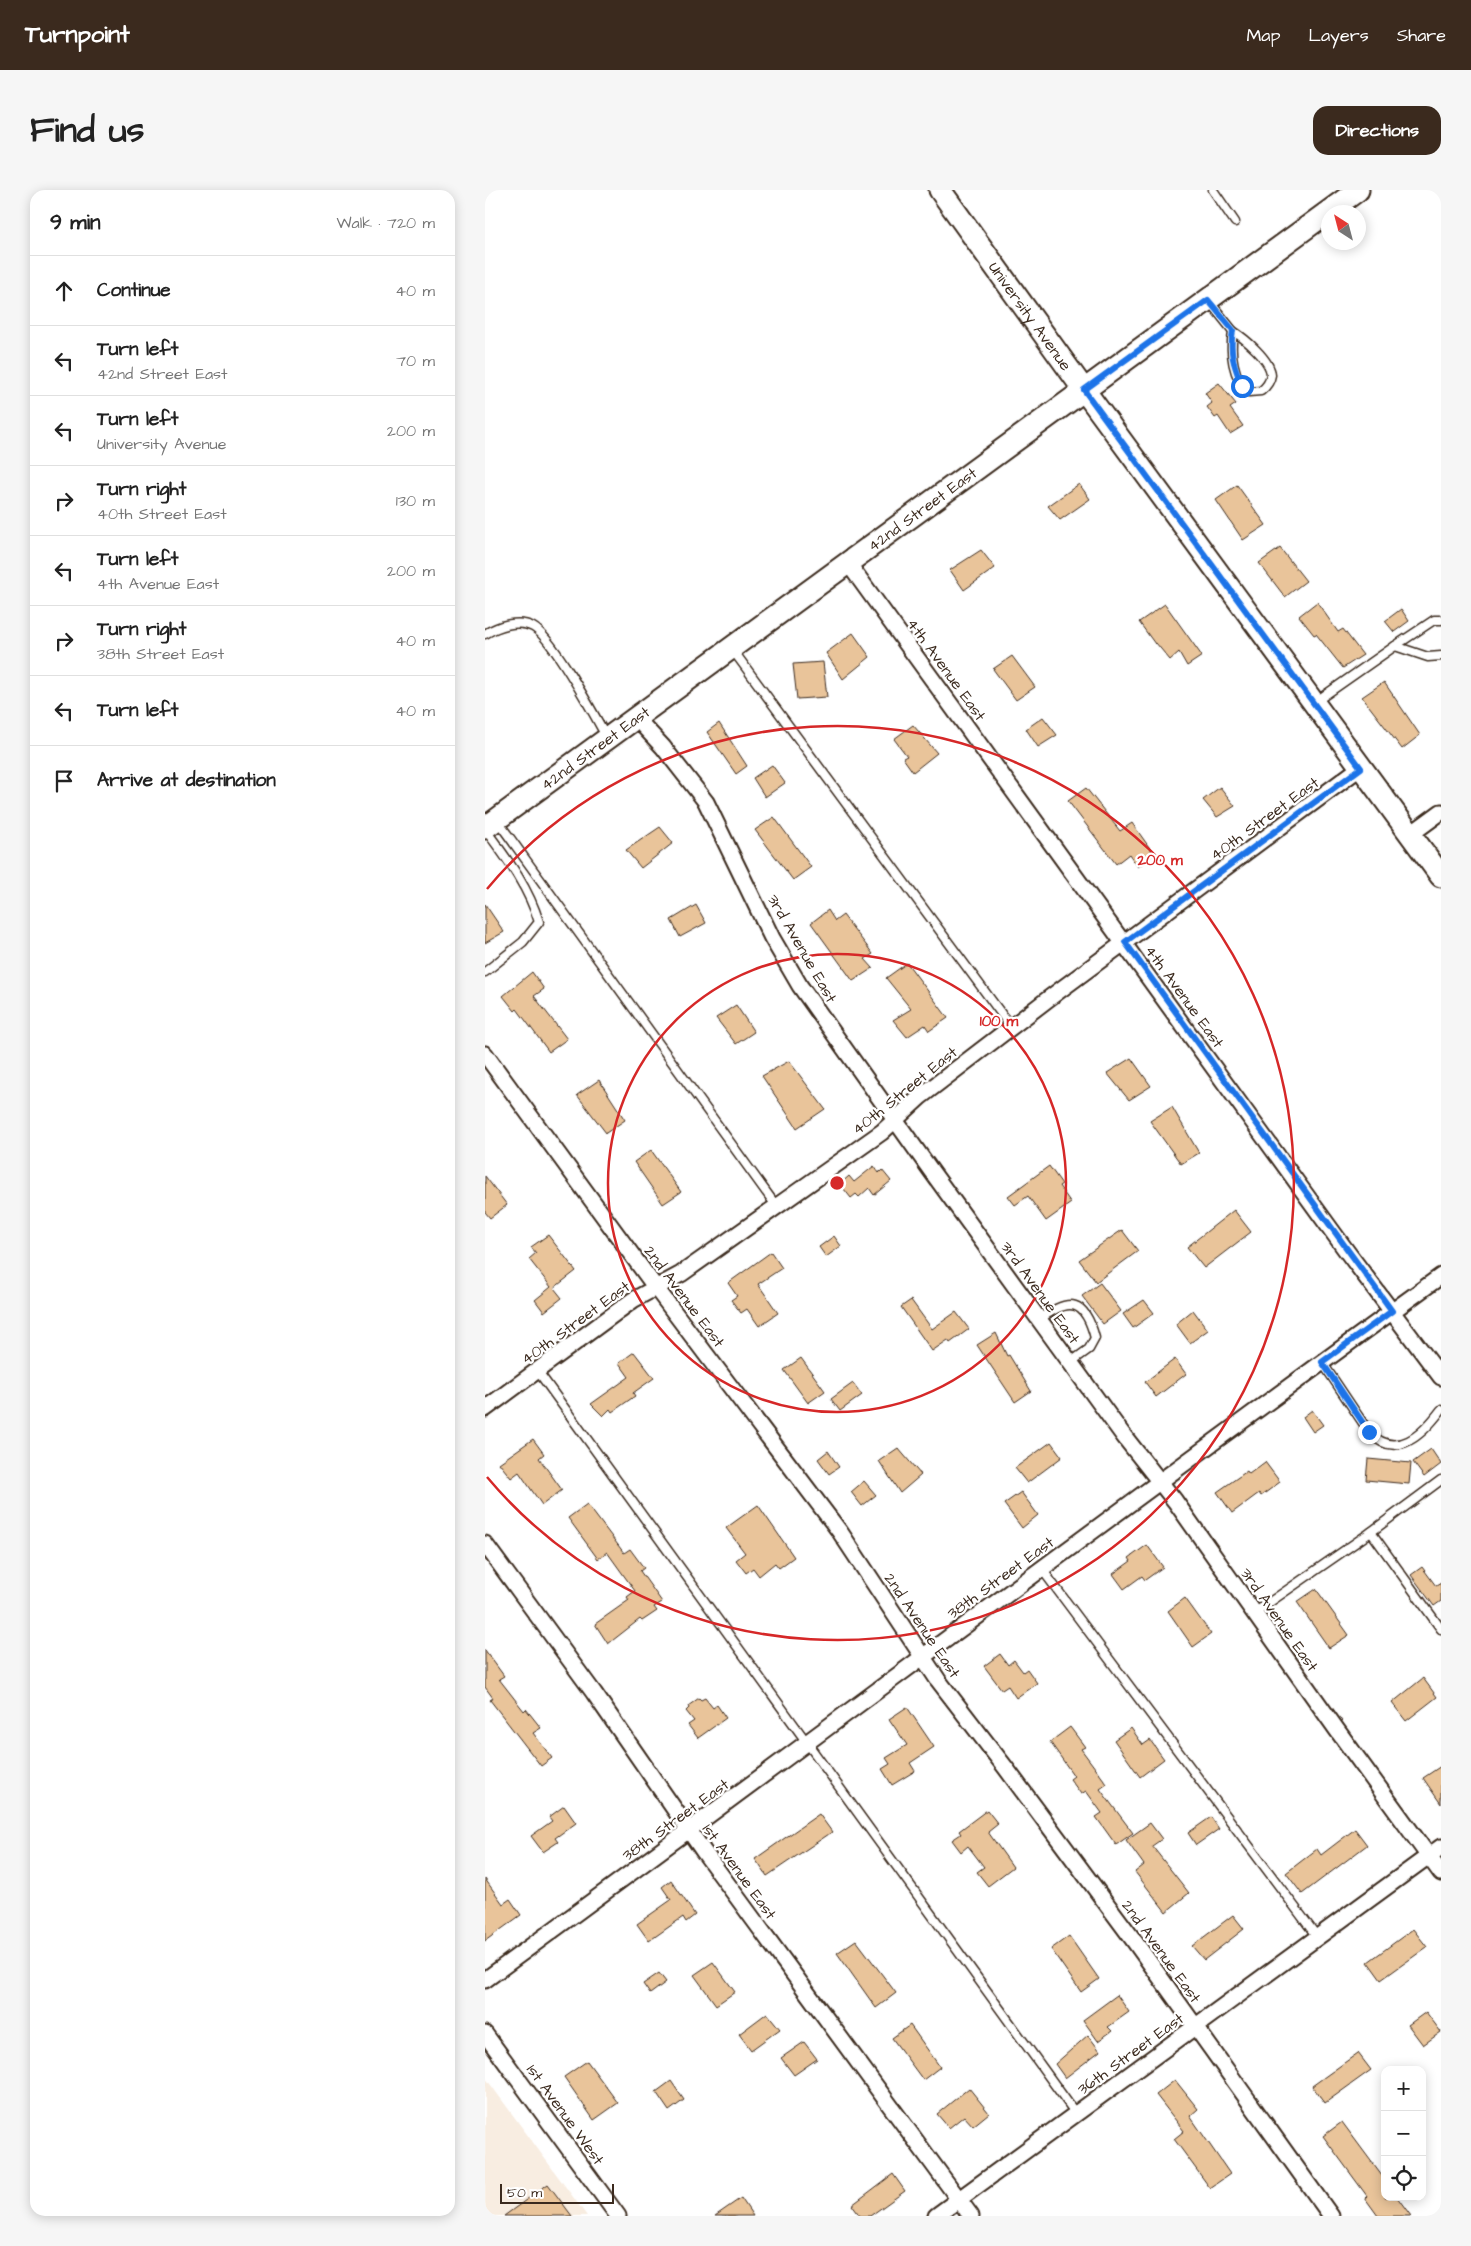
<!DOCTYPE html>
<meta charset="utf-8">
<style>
body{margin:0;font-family:"Architects Daughter",sans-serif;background:#f6f6f6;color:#222}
.controls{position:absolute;right:15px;bottom:15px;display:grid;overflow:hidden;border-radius:10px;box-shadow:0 2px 12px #0003}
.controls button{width:45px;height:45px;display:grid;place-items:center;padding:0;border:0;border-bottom:1px solid #e0e0e0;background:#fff;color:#222;font:25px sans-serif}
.compass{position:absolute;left:836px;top:15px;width:45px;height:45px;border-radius:50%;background:#fff;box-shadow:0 2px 12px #0003;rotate:324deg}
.scale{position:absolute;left:15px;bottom:12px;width:114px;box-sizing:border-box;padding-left:5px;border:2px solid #3b2a1e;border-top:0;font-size:14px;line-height:18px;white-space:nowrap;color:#3b2a1e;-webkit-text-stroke:4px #fff;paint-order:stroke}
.stop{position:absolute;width:15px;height:15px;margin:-11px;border:4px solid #1a73e8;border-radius:50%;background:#fff}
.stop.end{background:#1a73e8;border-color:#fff;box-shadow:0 1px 5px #0008}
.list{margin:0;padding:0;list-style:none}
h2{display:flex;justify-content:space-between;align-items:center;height:65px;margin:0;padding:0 20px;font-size:21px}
h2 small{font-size:16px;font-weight:400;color:#767676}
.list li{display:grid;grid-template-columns:32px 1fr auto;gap:15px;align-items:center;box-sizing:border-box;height:70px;padding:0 20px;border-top:1px solid #e0e0e0}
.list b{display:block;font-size:19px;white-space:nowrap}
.list p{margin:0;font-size:16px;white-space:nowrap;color:#767676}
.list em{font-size:16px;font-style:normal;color:#767676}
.icon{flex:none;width:28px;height:28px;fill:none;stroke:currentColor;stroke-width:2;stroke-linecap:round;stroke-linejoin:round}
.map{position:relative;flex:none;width:956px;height:2026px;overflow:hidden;border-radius:15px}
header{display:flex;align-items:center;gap:30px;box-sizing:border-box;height:70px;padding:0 25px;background:#3b2a1e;color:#fff}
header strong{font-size:24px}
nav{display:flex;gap:28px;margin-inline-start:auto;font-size:18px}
.intro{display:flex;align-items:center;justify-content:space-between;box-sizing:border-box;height:120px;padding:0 30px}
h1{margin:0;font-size:35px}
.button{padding:12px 22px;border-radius:15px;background:#3b2a1e;color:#fff;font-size:18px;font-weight:700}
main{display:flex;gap:30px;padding:0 30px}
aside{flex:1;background:#fff;border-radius:15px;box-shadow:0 2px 12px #0003}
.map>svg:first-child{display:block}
.built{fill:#f8ede1}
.building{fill:#e9c49a;stroke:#3b2a1e}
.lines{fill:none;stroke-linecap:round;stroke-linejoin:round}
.lane-casing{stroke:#3b2a1e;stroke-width:11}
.street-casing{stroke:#3b2a1e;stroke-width:19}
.secondary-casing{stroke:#3b2a1e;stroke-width:25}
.lane{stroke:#fff;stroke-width:8}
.street{stroke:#fff;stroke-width:15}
.secondary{stroke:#fff;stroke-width:21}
.route{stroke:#1a73e8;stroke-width:6}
.ring{fill:none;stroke:#d62828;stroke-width:2.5}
.labels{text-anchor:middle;stroke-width:4.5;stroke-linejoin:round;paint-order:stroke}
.street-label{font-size:16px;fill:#3b2a1e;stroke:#fff}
.centre{fill:#d62828;stroke:#fff;stroke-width:2.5}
.ring-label{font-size:15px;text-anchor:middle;font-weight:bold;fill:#d62828;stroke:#fff;stroke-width:4.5;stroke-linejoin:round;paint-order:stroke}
</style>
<header>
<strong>Turnpoint</strong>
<nav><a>Map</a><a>Layers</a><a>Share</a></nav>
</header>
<div class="intro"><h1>Find us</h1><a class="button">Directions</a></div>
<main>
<aside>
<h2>9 min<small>Walk · 720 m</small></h2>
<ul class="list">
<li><svg class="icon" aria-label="ahead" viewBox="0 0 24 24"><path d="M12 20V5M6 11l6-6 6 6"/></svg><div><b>Continue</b></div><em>40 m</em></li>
<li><svg class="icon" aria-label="left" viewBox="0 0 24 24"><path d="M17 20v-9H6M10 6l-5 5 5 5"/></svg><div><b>Turn left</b><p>42nd Street East</p></div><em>70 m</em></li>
<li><svg class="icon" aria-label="left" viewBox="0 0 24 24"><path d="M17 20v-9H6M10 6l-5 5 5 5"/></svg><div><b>Turn left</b><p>University Avenue</p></div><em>200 m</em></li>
<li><svg class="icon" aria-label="right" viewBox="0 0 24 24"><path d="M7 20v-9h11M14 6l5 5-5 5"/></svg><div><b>Turn right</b><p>40th Street East</p></div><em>130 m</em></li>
<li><svg class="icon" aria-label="left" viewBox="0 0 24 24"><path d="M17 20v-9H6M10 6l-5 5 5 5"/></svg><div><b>Turn left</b><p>4th Avenue East</p></div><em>200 m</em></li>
<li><svg class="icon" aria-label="right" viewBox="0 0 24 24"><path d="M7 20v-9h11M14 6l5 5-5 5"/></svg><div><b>Turn right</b><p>38th Street East</p></div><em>40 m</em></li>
<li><svg class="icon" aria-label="left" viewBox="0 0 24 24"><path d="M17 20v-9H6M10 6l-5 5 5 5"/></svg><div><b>Turn left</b></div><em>40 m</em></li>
<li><svg class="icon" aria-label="arrive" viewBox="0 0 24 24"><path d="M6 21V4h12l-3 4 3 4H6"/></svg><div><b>Arrive at destination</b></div></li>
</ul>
</aside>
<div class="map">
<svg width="956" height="2026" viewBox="0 0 956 2026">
<rect width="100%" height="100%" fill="#fff"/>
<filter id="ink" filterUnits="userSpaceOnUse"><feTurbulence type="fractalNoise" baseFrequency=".02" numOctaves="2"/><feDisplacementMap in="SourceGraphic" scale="10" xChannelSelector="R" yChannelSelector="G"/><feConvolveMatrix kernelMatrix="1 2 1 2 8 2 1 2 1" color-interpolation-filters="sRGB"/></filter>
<g filter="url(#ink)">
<polygon class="built" points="0,1887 102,2026 0,2026"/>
<g class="building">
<polygon points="734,193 751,214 745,218 758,236 745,244 733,226 730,228 722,217 727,213 720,203"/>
<polygon points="594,294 605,309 575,330 563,316"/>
<polygon points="752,295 781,335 758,350 731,310"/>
<polygon points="795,358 821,391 800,407 774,373"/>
<polygon points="496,360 510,378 479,400 465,380"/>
<polygon points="832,412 853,442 858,439 878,465 858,478 831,444 829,445 814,426"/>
<polygon points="680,414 717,466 702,476 694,462 685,470 671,453 670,454 654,432"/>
<polygon points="916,419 924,431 909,442 900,431"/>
<polygon points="368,443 385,467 358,489 341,463"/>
<polygon points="527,466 550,497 531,510 508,479"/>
<polygon points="338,472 342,507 312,509 308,474"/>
<polygon points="899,492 935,545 917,559 877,507"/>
<polygon points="558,527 572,545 553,557 541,539"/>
<polygon points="234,533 262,576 251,584 222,542"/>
<polygon points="428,535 452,563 428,582 418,568 422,566 409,549"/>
<polygon points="287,575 300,593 280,607 268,588"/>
<polygon points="735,597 750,616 732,627 718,610"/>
<polygon points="601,598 635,641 647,633 669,664 653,677 644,664 631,674 583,611"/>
<polygon points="289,627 326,677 308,690 270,640"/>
<polygon points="175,637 188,653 156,678 141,660"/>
<polygon points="0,714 19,742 0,753"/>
<polygon points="211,715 221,733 195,747 186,730"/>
<polygon points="343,720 350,731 358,725 388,764 380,769 388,778 368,791 326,733"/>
<polygon points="422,773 463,828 444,841 440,835 422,847 408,830 426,819 401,788"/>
<polygon points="47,782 59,799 49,806 82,849 64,862 32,819 30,821 18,806"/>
<polygon points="251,815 269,842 251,854 231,828"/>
<polygon points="646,868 666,896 644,910 622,883"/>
<polygon points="304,871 340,919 312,938 277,886"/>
<polygon points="114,890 140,930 121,943 92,905"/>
<polygon points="687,917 714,963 696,974 665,931"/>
<polygon points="166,960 196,1002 178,1014 149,972"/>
<polygon points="389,976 394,983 397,980 406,991 389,1005 384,998 374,1007 371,1004 366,1008 355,994 364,986 369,992"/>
<polygon points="564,976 577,994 574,996 586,1013 561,1031 543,1006 530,1015 523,1006"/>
<polygon points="0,986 22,1015 5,1028 0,1022"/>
<polygon points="749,1020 766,1042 719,1078 702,1057"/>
<polygon points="637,1040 653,1061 611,1092 594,1070"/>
<polygon points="63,1045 91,1081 69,1098 77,1108 59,1122 50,1110 66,1097 44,1069 51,1063 46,1057"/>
<polygon points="349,1046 356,1056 341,1067 334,1057"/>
<polygon points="286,1062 297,1078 273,1094 293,1123 274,1136 262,1119 256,1123 246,1110 252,1106 243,1093"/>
<polygon points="615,1093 636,1121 618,1134 597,1106"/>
<polygon points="426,1110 447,1139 471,1122 484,1139 465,1153 463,1150 447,1161 416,1117"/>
<polygon points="659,1110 669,1123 648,1138 638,1124"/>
<polygon points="708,1120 723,1140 705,1153 691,1134"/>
<polygon points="511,1143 522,1166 524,1165 546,1201 530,1212 492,1155"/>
<polygon points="149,1162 169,1188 148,1203 150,1206 127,1222 125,1219 118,1226 106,1214 144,1187 134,1173"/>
<polygon points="316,1168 340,1201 323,1213 299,1180"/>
<polygon points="690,1169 701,1184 671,1207 660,1192"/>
<polygon points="368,1193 377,1205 355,1221 346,1209"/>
<polygon points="827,1220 838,1235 828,1242 818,1227"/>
<polygon points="48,1249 59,1264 54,1268 77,1300 57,1315 34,1282 26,1288 14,1273"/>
<polygon points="566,1252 577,1267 542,1293 530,1278"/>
<polygon points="413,1258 436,1285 415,1303 394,1271"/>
<polygon points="946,1259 956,1274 939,1287 928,1272"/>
<polygon points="343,1261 354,1277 344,1284 333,1269"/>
<polygon points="883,1269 926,1273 924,1294 881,1290"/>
<polygon points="780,1272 795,1292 776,1306 774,1303 747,1323 732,1302 762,1281 764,1284"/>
<polygon points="379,1291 391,1305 377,1316 366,1302"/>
<polygon points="536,1302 553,1325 537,1338 519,1314"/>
<polygon points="102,1314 139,1363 145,1359 159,1378 155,1381 177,1412 169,1417 172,1421 157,1431 155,1429 123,1454 110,1434 144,1410 142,1407 150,1401 122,1362 113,1369 83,1328"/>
<polygon points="273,1315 309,1367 294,1378 290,1373 274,1386 268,1378 261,1383 251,1370 260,1363 241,1338"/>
<polygon points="662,1355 678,1377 660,1390 657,1386 639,1399 628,1384 646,1371 644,1368"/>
<polygon points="937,1377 951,1396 956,1393 956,1411 949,1416 926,1385"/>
<polygon points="831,1399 864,1445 844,1458 812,1412"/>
<polygon points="700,1408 726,1444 708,1457 683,1421"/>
<polygon points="0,1460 19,1486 14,1489 39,1521 41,1519 56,1538 48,1543 67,1568 56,1576 5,1510 8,1508 0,1497"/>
<polygon points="515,1464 523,1475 529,1470 538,1482 542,1479 552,1493 531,1508 523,1496 517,1500 499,1476"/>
<polygon points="938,1488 952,1507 921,1531 907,1513"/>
<polygon points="214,1508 216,1510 220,1508 228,1518 232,1515 241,1528 213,1548 203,1535 209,1531 201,1521 204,1518 203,1516"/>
<polygon points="422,1517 449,1557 425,1573 430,1581 407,1595 397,1579 405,1574 401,1568 422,1555 404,1529"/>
<polygon points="585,1537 600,1557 596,1559 622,1594 615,1599 648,1643 631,1655 611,1627 617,1623 601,1601 596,1604 585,1589 589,1586 565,1552"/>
<polygon points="646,1538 658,1555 665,1550 679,1569 655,1587 629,1550"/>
<polygon points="956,1576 956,1614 938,1588"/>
<polygon points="79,1616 91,1633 70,1648 73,1652 58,1662 46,1646 67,1631 64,1627"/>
<polygon points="502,1620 513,1634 503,1642 528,1677 503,1696 492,1682 499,1677 483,1656 476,1662 467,1650 476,1644 474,1641"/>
<polygon points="334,1624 347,1642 282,1686 270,1669"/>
<polygon points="726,1627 734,1639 711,1655 703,1643"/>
<polygon points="665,1633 677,1649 667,1656 704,1703 681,1722 650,1682 659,1675 641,1650"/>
<polygon points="870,1639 882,1655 817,1704 801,1683 832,1659 836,1665"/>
<polygon points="0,1689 18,1714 25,1709 36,1725 0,1751"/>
<polygon points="186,1690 210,1725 201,1732 198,1727 164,1751 152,1734 186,1710 177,1697"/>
<polygon points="748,1725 759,1739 719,1770 707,1756"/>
<polygon points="928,1739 942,1757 896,1790 883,1772"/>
<polygon points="584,1746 614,1789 596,1802 566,1759"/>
<polygon points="371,1750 411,1803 391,1818 352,1763"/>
<polygon points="228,1772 250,1802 231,1815 209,1785"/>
<polygon points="174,1783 181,1792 165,1804 158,1794"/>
<polygon points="632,1805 644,1822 623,1837 627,1841 613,1851 598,1830"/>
<polygon points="941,1822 956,1842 938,1855 923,1835"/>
<polygon points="282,1823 295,1839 266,1860 254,1844"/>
<polygon points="425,1835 455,1877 438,1890 407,1848"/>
<polygon points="603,1845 615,1861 580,1888 570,1874"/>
<polygon points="319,1852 332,1869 309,1885 296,1868"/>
<polygon points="873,1863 886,1880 840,1913 827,1896"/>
<polygon points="102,1871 133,1913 109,1930 79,1887"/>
<polygon points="690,1890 713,1919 705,1926 745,1984 725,1998 689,1949 699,1941 671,1905"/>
<polygon points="186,1891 199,1910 184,1921 171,1902"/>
<polygon points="484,1898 504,1923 488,1936 479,1926 464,1938 452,1924"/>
<polygon points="857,1932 900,1990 900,2007 912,2007 926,2026 893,2026 880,2008 882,2006 838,1946"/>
<polygon points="408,1984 420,2001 385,2026 375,2026 367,2015"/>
<polygon points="63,1994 87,2026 19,2026"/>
<polygon points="256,2008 268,2026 230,2026"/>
</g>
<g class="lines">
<defs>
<g id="lane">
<polyline points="728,0 750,32"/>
<polyline points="724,111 748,141"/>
<path d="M748 141C759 148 786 170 786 185 785 192 781 197 776 201L764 202C747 188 745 162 748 141Z"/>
<polyline points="956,430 949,430 910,456 943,467 956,466"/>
<path d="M0 444C13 436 33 429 48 437 68 448 108 523 121 546"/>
<polyline points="247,459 526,837"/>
<polyline points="830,512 910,456"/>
<polyline points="12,630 292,1017"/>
<path d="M0 639C22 669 43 696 54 732L38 752 0 782"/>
<path d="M554 1130C585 1106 600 1110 610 1148L604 1159 586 1172"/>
<path d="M837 1172 884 1242C911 1271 938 1244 956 1220"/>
<polyline points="52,1180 591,1924"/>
<polyline points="886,1342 956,1439"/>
<polyline points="556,1378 833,1748"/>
<polyline points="769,1423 886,1342 956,1290"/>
</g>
<g id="street">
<polyline points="363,373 863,1063 956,1187"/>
<polyline points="151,528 178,557 221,612 287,748 315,796 447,982 638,1245 690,1311 852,1540 956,1683"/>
<polyline points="926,644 956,622"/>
<polyline points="0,864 171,1098 355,1342 453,1490 520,1577 647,1748 846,2026"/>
<polyline points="0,1219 148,1110 196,1084 397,942 435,907 563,809 876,577"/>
<polyline points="0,1354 109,1503 219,1662 486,2026"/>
<path d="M0 1790C320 1556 635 1318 956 1086"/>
<polyline points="0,1844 133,2026"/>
<polyline points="451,2026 956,1657"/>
</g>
<g id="secondary">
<path id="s1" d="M455 0 599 200 956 686"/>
<path id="s2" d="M0 638 873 0"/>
</g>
</defs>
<use href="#lane" class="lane-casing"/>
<use href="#street" class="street-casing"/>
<use href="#secondary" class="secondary-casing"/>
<use href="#lane" class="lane"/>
<use href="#street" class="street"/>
<use href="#secondary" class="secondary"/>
</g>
</g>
<g class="lines" filter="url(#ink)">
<path class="route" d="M757 196C749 175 744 163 748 140L723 110 599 200 876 578 640 752 907 1121 837 1172 884 1242"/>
</g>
<g class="ring">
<circle cx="352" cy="993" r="229"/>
<path d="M2 699A457 457 0 1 1 2 1287"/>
</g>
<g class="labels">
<g class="street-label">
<text dy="6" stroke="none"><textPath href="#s1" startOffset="155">University Avenue</textPath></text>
<text dy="6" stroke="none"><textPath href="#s2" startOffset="541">42nd Street East</textPath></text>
<text transform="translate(462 479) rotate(54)" y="6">4th Avenue East</text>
<text dy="6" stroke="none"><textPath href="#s2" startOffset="136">42nd Street East</textPath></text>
<text transform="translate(779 628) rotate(-36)" y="6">40th Street East</text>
<text transform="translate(318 758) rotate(60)" y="6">3rd Avenue East</text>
<text transform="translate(700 806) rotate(54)" y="6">4th Avenue East</text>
<text transform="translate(419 900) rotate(-39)" y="6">40th Street East</text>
<text transform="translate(556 1102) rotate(54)" y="6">3rd Avenue East</text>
<text transform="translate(200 1106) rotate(53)" y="6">2nd Avenue East</text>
<text transform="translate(90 1132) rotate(-36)" y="6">40th Street East</text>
<text transform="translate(515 1387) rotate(-36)" y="6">38th Street East</text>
<text transform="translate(795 1429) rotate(55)" y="6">3rd Avenue East</text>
<text transform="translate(438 1435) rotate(56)" y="6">2nd Avenue East</text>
<text transform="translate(190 1629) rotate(-36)" y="6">38th Street East</text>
<text transform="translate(255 1681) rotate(54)" y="6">1st Avenue East</text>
<text transform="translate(677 1761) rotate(54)" y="6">2nd Avenue East</text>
<text transform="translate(645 1863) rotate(-36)" y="6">36th Street East</text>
<text transform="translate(81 1924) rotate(54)" y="6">1st Avenue West</text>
</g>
</g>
<circle cx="352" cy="993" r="8" class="centre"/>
<g class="ring-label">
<text x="675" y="675">200 m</text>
<text x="514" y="836">100 m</text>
</g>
</svg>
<div class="controls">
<button>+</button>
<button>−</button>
<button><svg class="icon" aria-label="locate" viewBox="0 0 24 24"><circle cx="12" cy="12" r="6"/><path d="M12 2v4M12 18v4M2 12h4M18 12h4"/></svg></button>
</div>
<svg class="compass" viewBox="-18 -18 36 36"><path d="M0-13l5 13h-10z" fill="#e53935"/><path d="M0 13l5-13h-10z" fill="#767676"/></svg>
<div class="scale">50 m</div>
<div class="stop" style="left:757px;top:196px"></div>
<div class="stop end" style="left:884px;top:1242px"></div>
</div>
</main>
